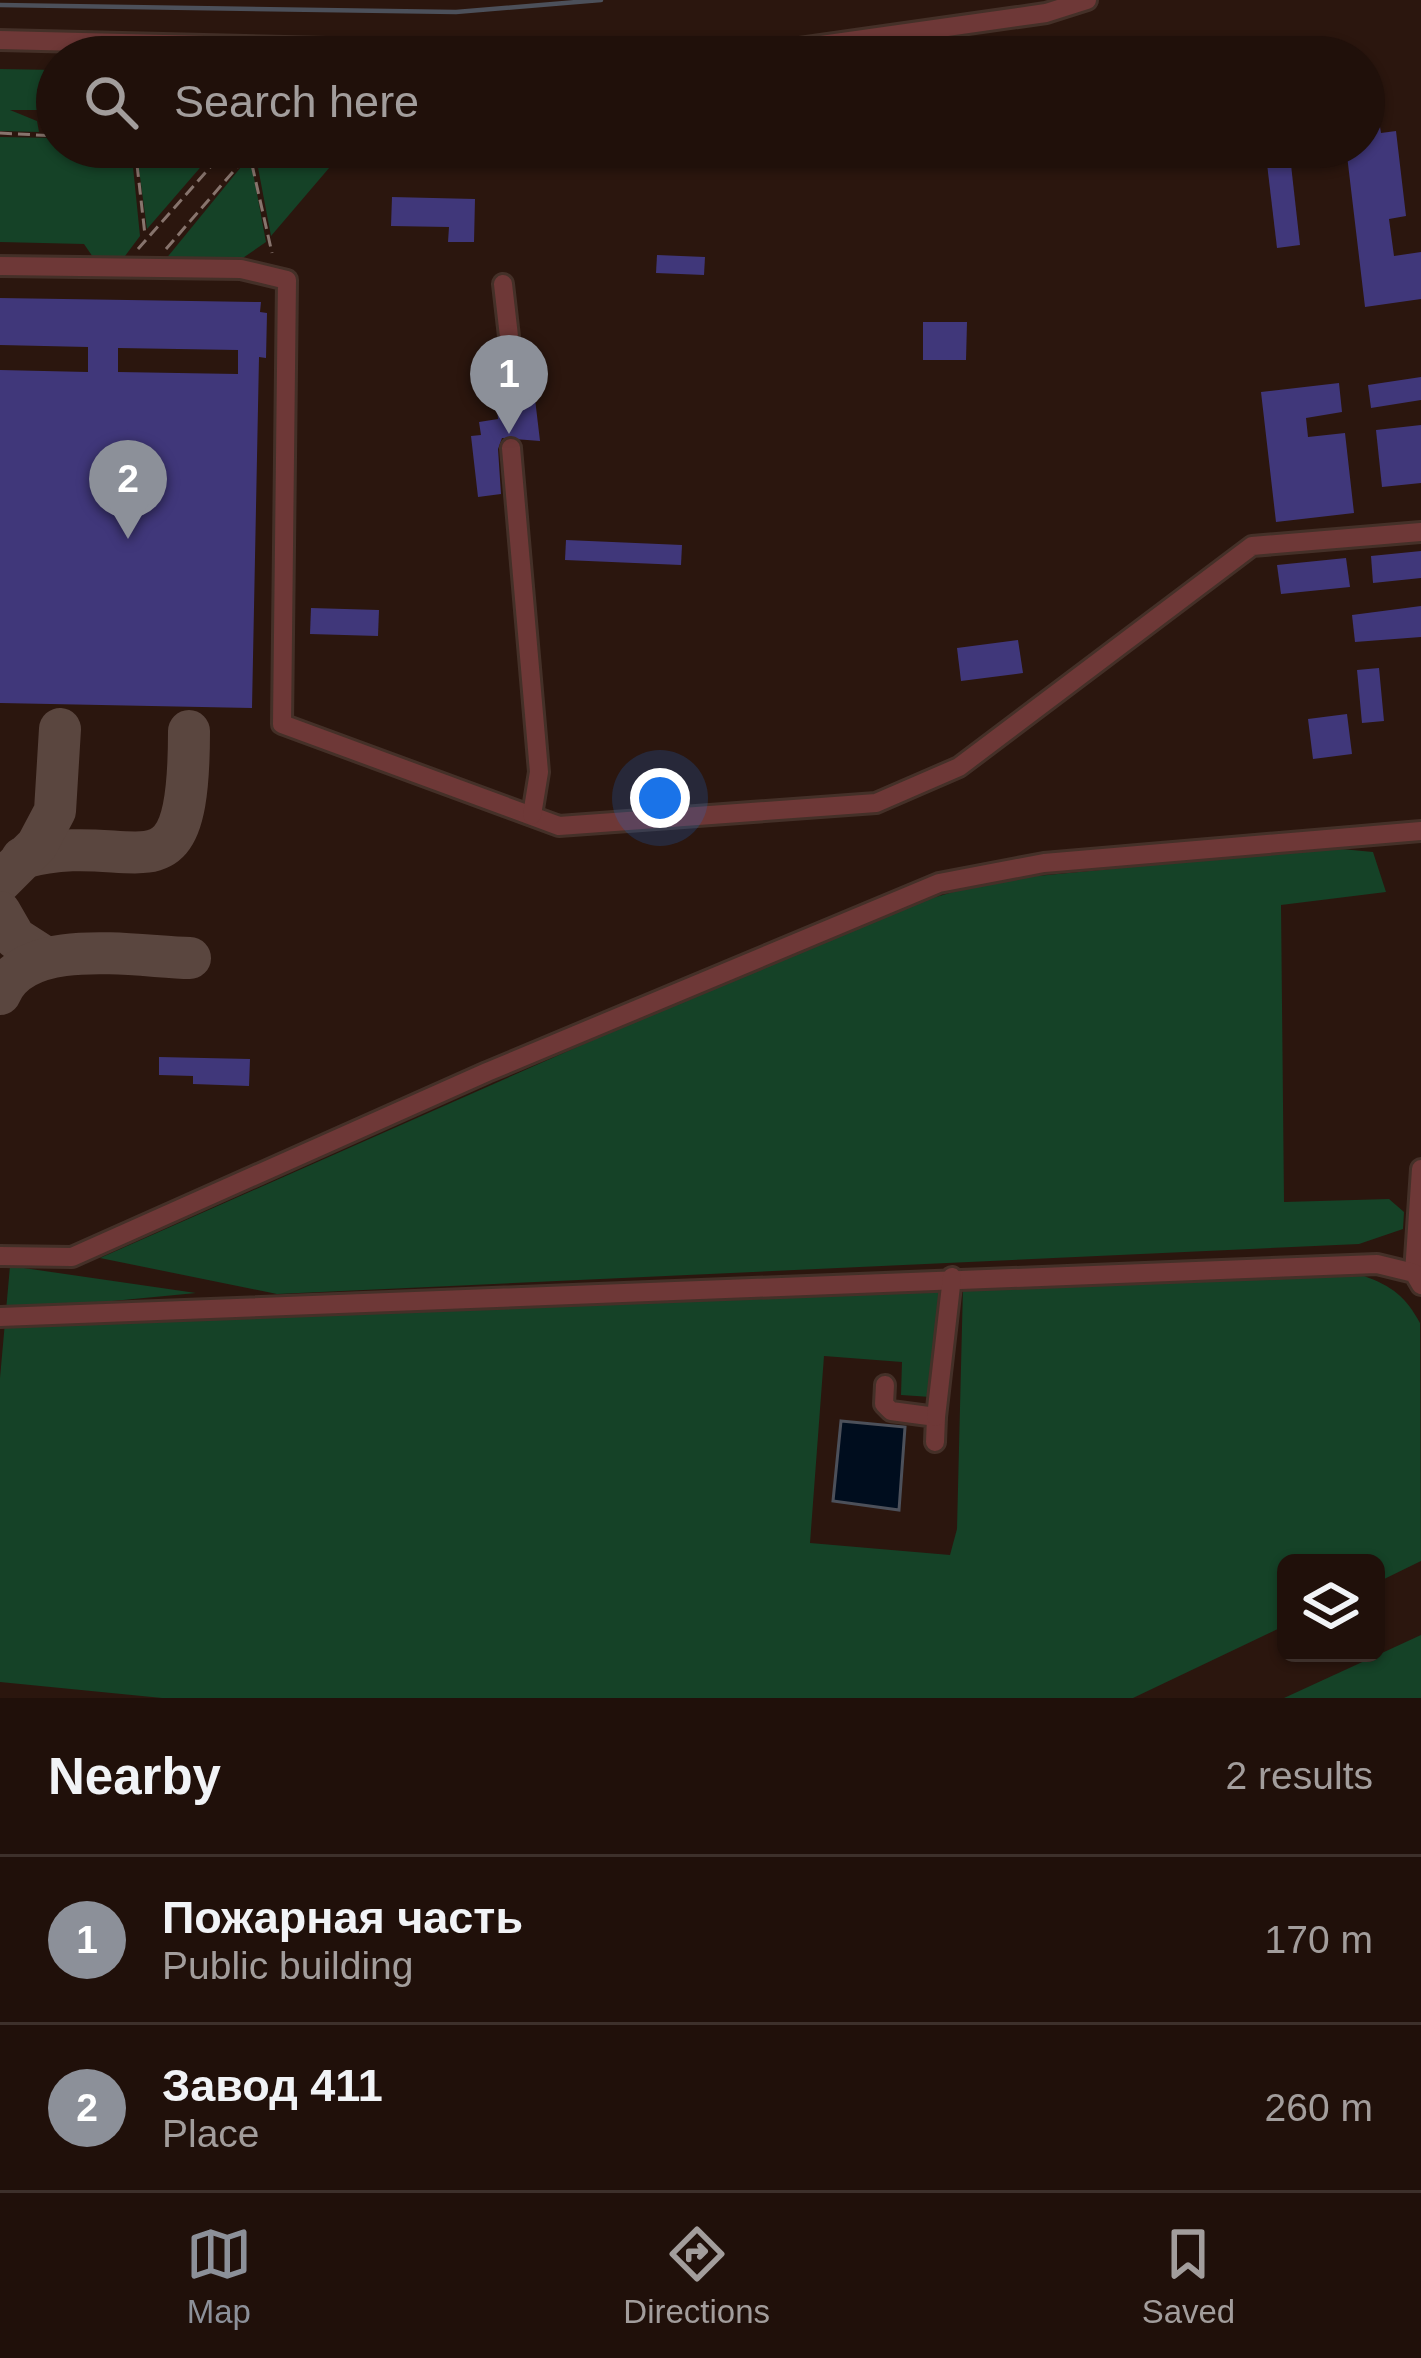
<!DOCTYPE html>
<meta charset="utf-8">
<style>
body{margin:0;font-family:Arial,sans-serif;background:#281913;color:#f1f3f6}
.controls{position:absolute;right:36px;bottom:36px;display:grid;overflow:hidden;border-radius:18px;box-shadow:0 3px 9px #0004}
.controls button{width:108px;height:108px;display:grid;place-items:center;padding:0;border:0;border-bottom:3px solid #3d302b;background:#20100a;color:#f1f3f6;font:60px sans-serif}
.you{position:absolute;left:660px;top:798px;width:42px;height:42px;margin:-30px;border:9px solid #fff;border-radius:50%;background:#1a73e8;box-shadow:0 0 0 18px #1a73e833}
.badge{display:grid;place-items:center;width:78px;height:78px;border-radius:50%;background:#8c9099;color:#fff;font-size:39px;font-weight:700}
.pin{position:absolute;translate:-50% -99px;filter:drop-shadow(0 3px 6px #0008)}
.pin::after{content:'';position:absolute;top:63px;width:42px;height:36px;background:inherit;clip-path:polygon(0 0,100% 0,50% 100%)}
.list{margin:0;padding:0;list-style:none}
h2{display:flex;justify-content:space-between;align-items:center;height:156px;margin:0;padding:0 48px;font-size:51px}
h2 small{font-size:39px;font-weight:400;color:#a29d9c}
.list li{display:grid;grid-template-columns:78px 1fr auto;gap:36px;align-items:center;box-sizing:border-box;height:168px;padding:0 48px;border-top:3px solid #3d302b}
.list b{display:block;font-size:45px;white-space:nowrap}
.list p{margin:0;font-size:39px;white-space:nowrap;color:#a29d9c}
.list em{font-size:39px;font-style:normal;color:#a29d9c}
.icon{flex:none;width:66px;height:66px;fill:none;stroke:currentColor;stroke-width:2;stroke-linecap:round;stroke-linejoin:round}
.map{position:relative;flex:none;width:1421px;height:1698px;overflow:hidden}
.search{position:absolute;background:#20100a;box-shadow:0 3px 9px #0004;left:36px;right:36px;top:36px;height:132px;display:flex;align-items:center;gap:30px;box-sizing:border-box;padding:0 42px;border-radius:66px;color:#a29d9c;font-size:45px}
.sheet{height:492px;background:#20100a}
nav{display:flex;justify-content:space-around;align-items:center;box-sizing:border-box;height:168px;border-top:3px solid #3d302b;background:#20100a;font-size:33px;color:#a29d9c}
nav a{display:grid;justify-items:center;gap:6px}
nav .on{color:#8c9099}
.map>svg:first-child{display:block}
.green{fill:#154227}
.water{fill:#000d1e;stroke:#4c505a;stroke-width:3}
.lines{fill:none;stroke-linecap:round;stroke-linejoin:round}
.stream{stroke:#4c505a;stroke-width:4.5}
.taxiway{stroke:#5a463f;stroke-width:42}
.building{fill:#40377a;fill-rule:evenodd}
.minor-casing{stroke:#443028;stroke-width:24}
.path{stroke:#87746d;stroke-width:3;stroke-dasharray:12 6;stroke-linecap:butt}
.minor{stroke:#6e3837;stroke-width:18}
</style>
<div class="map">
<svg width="1421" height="1698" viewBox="0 0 1421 1698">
<rect width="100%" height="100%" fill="#2b160e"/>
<g class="green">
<polygon points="0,69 57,70 57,112 47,111 53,90 37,89 39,110 10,110 37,121 39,132 0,131"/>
<polygon points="0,137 57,138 57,147 131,147 140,236 122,260 95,260 84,244 0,242"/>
<polygon points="136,147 218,147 147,229"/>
<polygon points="260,153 341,154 271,236 256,157"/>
<polygon points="250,156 266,242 240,260 165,260"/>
<polygon points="1331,848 1373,852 1386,892 1281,905 1284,1202 1389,1199 1404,1212 1403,1229 1359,1244 277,1294 100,1258 878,914 994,880"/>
<path d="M10 1266 196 1293 50 1307 936 1285 942 1294 931 1397 901 1395 902 1362 824 1356 810 1543 950 1555 957 1529 963 1286 1364 1276C1392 1286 1406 1297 1420 1323L1421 1561 1376 1583V1563H1286V1625L1133 1698H162L0 1682V1378Z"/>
<polygon points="1421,1635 1421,1698 1284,1698"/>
</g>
<polygon class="water" points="841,1421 905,1427 899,1510 833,1501"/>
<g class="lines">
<polyline class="stream" points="0,5 456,12 601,0"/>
<g class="taxiway">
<path d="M22 858C137 826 189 915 189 731"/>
<polyline points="0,882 37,845 55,811 60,729"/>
<polyline points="0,912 15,938 43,956"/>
<path d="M0 994C25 935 136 957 190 958"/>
</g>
</g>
<g class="building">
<polygon points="1371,68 1381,133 1396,131 1406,216 1389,219 1394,256 1421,252 1421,299 1365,307 1346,147 1364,147 1364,69"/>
<polygon points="1265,147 1289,147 1300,245 1277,248"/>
<polygon points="392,197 475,199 474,242 448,242 449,227 391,226"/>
<polygon points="657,255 705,257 704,275 656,273"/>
<path d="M0 298 261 302 260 312 267 313 266 358 259 357 252 708 0 703V370L88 372V347L0 345ZM118 348 238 350V374L118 372Z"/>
<polygon points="923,322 967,322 966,360 923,360"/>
<polygon points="1421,377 1421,400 1371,408 1368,385"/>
<polygon points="533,382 540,441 502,438 498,449 501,494 478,497 471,436 481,435 479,422 498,419 495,387"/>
<polygon points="1339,383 1342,412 1306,418 1308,437 1345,433 1354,513 1276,522 1261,392"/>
<polygon points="1421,425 1421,483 1382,487 1376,430"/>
<polygon points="566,540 682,545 681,565 565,560"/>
<polygon points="1421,551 1421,578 1373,583 1371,556"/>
<polygon points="1346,558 1350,587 1281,594 1277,565"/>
<polygon points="1421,606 1421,637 1355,642 1352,615"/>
<polygon points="311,608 379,610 378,636 310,634"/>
<polygon points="1018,640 1023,673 961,681 957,648"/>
<polygon points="1379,668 1384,721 1362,723 1357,670"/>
<polygon points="1347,714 1352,754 1313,759 1308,719"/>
<polygon points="159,1057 250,1059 249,1086 193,1084 193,1076 159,1075"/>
</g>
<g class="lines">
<defs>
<g id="minor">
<polyline points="0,40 454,51 786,50 1046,13 1087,0"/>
<polyline points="0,266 241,269 287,280 282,724 559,826 876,803 959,767 1252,546 1421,532"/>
<polyline points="503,284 511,354"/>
<polyline points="511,448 539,772 532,815"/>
<polyline points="0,1256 72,1257 487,1072 939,883 1044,863 1421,831"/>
<polyline points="1414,1273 1421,1169"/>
<polyline points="0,1317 1377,1264 1414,1273 1421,1285"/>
<polyline points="885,1385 884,1404 891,1411 936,1417 935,1442"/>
<polyline points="936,1417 952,1277"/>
</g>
</defs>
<use href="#minor" class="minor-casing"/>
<g class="path">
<polyline points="0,133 57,136"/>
<polyline points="135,147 145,235"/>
<polyline points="248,147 272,253"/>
<polyline points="138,249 228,147"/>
<polyline points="166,249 252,150 344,149 356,159"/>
</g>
<use href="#minor" class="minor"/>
</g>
</svg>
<div class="controls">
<button><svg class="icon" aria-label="layers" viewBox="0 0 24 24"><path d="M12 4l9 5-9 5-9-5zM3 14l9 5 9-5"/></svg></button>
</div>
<div class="you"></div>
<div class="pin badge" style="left:509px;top:434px">1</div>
<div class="pin badge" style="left:128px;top:539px">2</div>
<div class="search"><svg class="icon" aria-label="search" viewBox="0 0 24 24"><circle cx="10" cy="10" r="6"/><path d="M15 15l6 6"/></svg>Search here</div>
</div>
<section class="sheet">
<h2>Nearby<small>2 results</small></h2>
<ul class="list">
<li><span class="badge">1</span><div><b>Пожарная часть</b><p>Public building</p></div><em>170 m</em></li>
<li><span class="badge">2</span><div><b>Завод 411</b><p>Place</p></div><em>260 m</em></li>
</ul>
</section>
<nav>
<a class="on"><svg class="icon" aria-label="map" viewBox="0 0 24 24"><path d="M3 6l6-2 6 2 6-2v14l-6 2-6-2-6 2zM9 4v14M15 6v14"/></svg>Map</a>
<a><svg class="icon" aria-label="directions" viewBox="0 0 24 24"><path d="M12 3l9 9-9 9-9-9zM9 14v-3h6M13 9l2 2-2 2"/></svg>Directions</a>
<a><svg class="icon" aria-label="saved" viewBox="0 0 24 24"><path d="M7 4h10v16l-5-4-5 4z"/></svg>Saved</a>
</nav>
